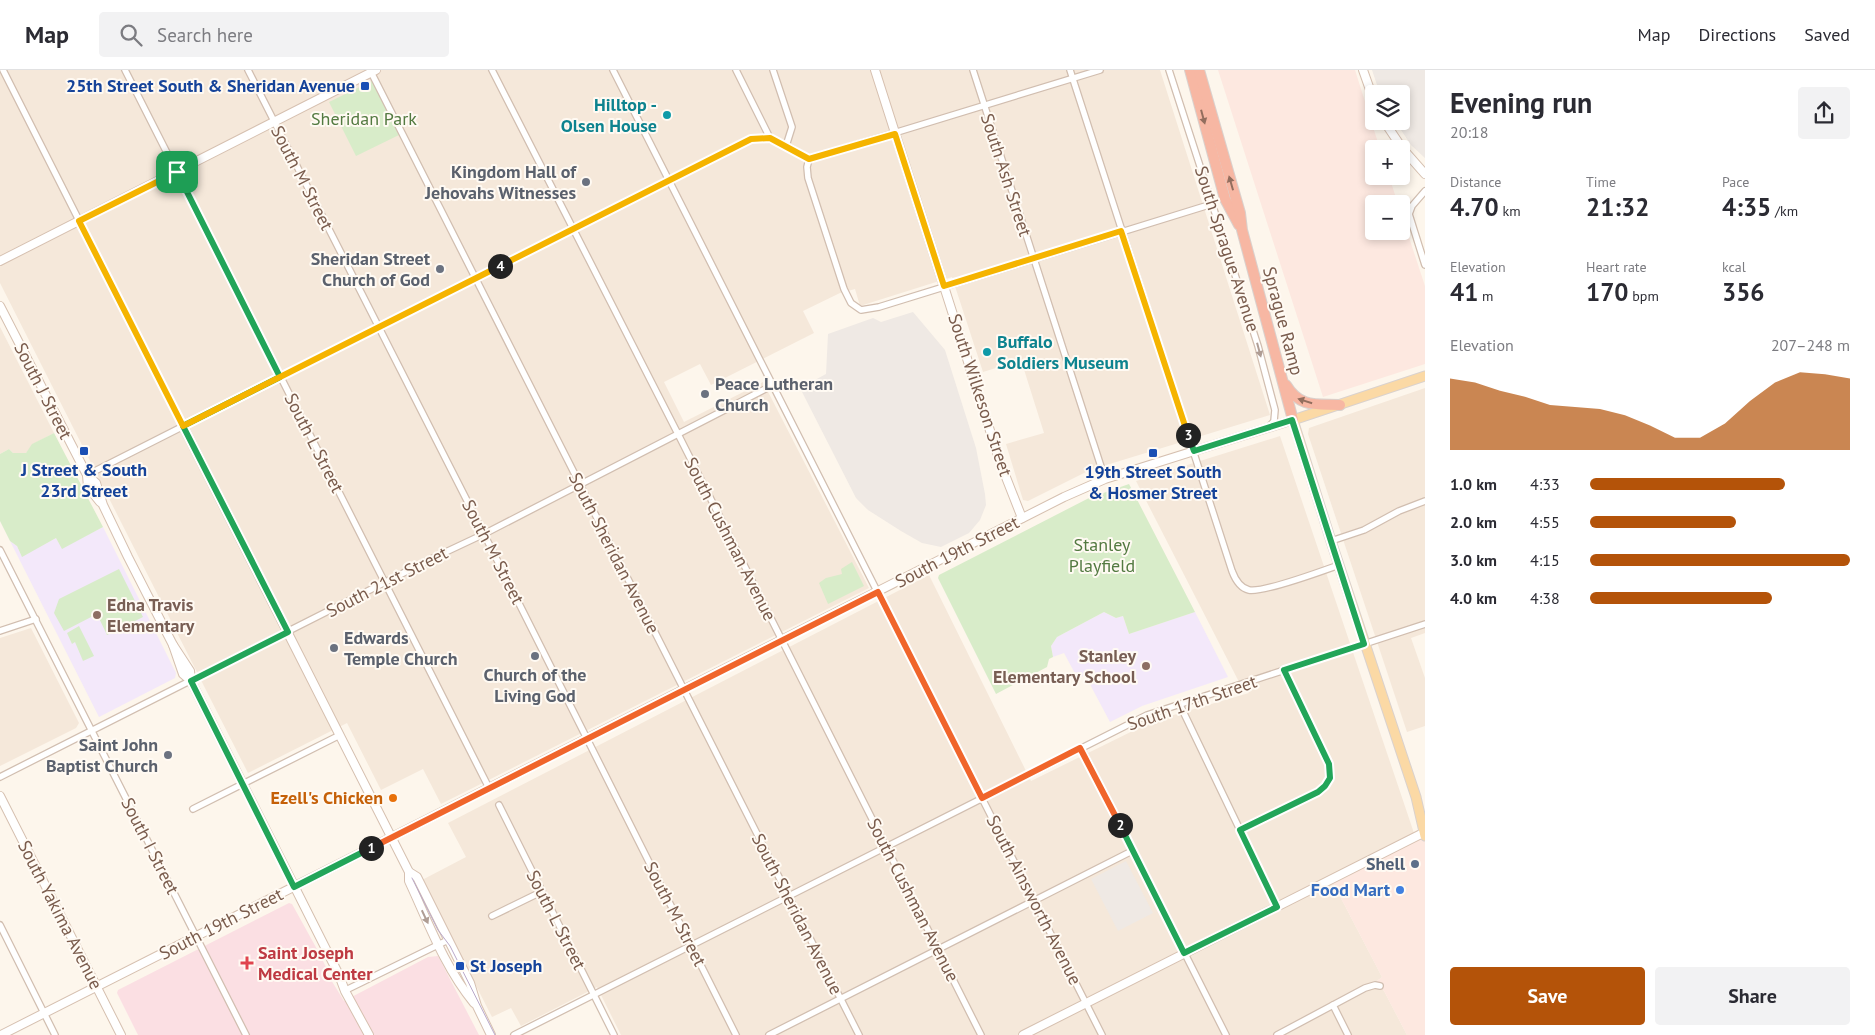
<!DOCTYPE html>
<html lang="en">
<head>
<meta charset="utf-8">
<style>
  body { margin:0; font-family:"PT Sans",sans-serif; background:#f2f2f3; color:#2b2b33; height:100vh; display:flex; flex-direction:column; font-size:19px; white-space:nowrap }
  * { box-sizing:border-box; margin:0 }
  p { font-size:16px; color:#7c7c81 }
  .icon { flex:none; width:28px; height:28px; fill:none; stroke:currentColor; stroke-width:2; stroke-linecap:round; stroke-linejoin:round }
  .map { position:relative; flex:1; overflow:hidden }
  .panel { display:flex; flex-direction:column; background:#fff; width:450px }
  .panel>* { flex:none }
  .fabs { position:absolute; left:1365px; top:15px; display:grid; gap:10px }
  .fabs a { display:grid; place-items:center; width:45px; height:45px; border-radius:5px; background:#fff; box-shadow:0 2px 8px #0003; font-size:25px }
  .pin { position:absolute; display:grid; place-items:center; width:42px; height:42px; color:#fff; margin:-21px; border-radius:10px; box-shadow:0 2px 8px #0006 }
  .km { position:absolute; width:25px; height:25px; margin:-12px; border-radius:50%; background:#222; color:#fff; font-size:14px; line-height:25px; text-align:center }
  .round { display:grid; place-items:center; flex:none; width:52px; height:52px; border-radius:5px; background:#f2f2f3 }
  .overview { display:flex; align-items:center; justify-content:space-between; height:85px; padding:0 25px }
  h1 { font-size:28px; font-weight:800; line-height:38px }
  .stats { display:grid; grid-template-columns:repeat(3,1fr); gap:8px; height:85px; padding:5px 25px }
  .stats div { display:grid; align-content:center }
  .stats b { font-size:25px; font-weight:800 }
  .stats small { font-size:14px; font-weight:400 }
  .stats p { font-size:14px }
  .chart { height:140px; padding:10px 25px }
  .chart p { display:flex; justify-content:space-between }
  .chart svg { width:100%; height:90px; margin-top:5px; fill:#b45309; opacity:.7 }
  .cta { display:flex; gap:10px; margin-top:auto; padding:10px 25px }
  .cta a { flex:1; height:58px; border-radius:5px; background:#b45309; color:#fff; font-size:20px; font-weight:800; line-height:58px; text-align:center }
  .cta a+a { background:#f2f2f3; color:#2b2b33 }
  ul { padding:0 25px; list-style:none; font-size:16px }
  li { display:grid; grid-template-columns:80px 60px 1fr; align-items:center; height:38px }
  li i { height:12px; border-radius:6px; background:#b45309 }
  header { display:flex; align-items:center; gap:30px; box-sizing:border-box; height:70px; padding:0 25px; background:#fff; border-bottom:1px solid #e1e1e2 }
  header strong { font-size:24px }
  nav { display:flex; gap:28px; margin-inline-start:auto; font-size:18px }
  .search { width:350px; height:45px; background:#f2f2f3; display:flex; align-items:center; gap:12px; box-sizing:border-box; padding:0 18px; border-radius:5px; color:#7c7c81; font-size:19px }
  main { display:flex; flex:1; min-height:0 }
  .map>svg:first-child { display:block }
  .residential { fill:#f5e8da }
  .commercial { fill:#fde8e0 }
  .industrial { fill:#efe9e4 }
  .education { fill:#f3e8fa }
  .medical { fill:#fbdfe3 }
  .green { fill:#d8ecc9 }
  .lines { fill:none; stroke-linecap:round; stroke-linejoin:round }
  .street-casing { stroke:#d1beb0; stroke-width:8 }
  .secondary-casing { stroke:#d6c0b0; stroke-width:10 }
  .primary-casing { stroke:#dad1cd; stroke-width:11 }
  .highway-casing { stroke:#dad1cd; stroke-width:12 }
  .street { stroke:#fff; stroke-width:5.5 }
  .secondary { stroke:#fff; stroke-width:8 }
  .primary { stroke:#fbd9a5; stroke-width:9 }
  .highway { stroke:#f7b7a3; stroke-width:10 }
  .tram { stroke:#b9a8c9; stroke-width:1 }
  .oneway { fill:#936e5e }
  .oneway2 { fill:#af9d94 }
  .split-1-casing { stroke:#fff; stroke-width:10 }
  .split-2-casing { stroke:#fff; stroke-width:10 }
  .split-3-casing { stroke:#fff; stroke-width:10 }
  .split-4-casing { stroke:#fff; stroke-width:10 }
  .split-5-casing { stroke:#fff; stroke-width:10 }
  .split-1 { stroke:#22a559; stroke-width:6 }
  .split-2 { stroke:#f0652b; stroke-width:6 }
  .split-3 { stroke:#22a559; stroke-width:6 }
  .split-4 { stroke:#f5b400; stroke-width:6 }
  .split-5 { stroke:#f5b400; stroke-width:6 }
  .transit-dot { fill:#1a4fb4; stroke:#fffaf3; stroke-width:2 }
  .culture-dot { fill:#0f9aa8; stroke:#fffaf3; stroke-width:2 }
  .worship-dot { fill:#6b7280; stroke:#fffaf3; stroke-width:2 }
  .education-dot { fill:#8d6e63; stroke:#fffaf3; stroke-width:2 }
  .food-dot { fill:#e8710a; stroke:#fffaf3; stroke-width:2 }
  .service-dot { fill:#5c6f8a; stroke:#fffaf3; stroke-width:2 }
  .shop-dot { fill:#3f7fe0; stroke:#fffaf3; stroke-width:2 }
  .health-dot { fill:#e0444e; stroke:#fffaf3; stroke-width:2 }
  .labels { text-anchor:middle; stroke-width:4; stroke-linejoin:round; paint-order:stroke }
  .transit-label { font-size:18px; font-weight:bold; fill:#164399; stroke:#fffaf3 }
  .culture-label { font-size:18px; font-weight:bold; fill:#0d838f; stroke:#fffaf3; text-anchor:end }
  .park-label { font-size:18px; fill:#537a41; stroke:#fffaf3 }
  .worship-label { font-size:18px; font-weight:bold; fill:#5b616d; stroke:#fffaf3; text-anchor:end }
  .street-label { font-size:18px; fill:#7a5c4d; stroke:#fffaf3 }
  .education-label { font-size:18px; font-weight:bold; fill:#785e54; stroke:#fffaf3; text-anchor:start }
  .food-label { font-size:18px; font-weight:bold; fill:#c56008; stroke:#fffaf3; text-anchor:end }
  .service-label { font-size:18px; font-weight:bold; fill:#4e5e75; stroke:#fffaf3; text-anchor:end }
  .shop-label { font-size:18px; font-weight:bold; fill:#366cbe; stroke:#fffaf3; text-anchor:end }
  .health-label { font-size:18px; font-weight:bold; fill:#be3a42; stroke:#fffaf3; text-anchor:start }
</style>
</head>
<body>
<header>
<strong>Map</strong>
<div class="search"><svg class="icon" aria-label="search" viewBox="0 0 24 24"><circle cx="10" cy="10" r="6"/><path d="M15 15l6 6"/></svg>Search here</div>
<nav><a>Map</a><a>Directions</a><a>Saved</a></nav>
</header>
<main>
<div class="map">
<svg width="1425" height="965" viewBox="0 0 1425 965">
  <rect width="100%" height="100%" fill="#fdf6ec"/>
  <g class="residential">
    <polygon points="0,0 1160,0 1270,345 1090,400 1028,431 1023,430 1006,374 1044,363 1021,290 983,302 952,207 860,236 855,219 840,223 803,241 814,263 711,315 700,294 664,312 684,352 763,312 869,518 441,734 423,699 381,720 347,653 248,703 0,213"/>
    <polygon points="0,257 54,363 33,374 26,383 13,383 9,379 0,384"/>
    <polygon points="1425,318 1425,563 1411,568 1425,608 1425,656 1407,662 1308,364 1309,358"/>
    <polygon points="1280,366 1415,766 1331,809 1382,907 1373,914 1380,916 1384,921 1407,965 621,965 597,917 521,956 511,938 492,947 422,810 466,787 448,753 929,505 1031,711 1153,651 1249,623 1238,610 1136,411"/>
    <polygon points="31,558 79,653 76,658 0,696 0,568"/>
  </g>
  <g class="commercial">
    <polygon points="1218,0 1355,0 1380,79 1374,79 1374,106 1389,106 1398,134 1374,134 1374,161 1401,161 1401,143 1425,216 1425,294 1323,327"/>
    <polygon points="1425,766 1425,965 1407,965 1384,921 1380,916 1372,915 1382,907 1331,809"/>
  </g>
  <g class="industrial">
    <polygon points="1372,0 1425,0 1425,88 1411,75 1395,51 1401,51 1401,24 1380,24"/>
    <polygon points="913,242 945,280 976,378 985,424 986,435 980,450 969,463 941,477 922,473 901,461 868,440 856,428 800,318 826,304 828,264 873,248 881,252"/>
    <polygon points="1126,791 1153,843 1118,861 1091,809"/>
  </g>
  <g class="education">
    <polygon points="103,457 176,603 175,608 99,647 10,471 17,476 22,486 56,468 62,478"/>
    <polygon points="1104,542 1116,548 1123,546 1129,564 1195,542 1228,607 1142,636 1110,652 1085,605 1078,609 1064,583 1053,587 1051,576 1057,567"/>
  </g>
  <polygon class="medical" points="289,833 292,834 318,881 327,899 328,905 344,931 428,887 438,886 479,965 138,965 117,923 118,920"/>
  <g class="green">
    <polygon points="372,11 399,65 356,86 329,32"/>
    <polygon points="54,363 103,457 62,479 56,468 22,487 17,476 10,471 0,451 0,384 9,379 13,383 26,383 32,374"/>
    <polygon points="1129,414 1195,542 1129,564 1123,546 1116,548 1104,542 1057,567 1051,576 1053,587 1049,589 1047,597 996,624 938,508 939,505 1089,428"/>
    <polygon points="852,492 864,516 828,534 819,513 826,508 842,504 841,499"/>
    <polygon points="119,499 143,547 107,565 97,544 64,561 54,543 59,529"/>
    <polygon points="79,556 94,586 83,591 75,572 72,574 67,563"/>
  </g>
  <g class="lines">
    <defs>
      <g id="street">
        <polyline points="3,0 183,356"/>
        <polyline points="125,0 489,718"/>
        <polyline points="248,0 484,464 736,965"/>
        <polyline points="370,0 859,965"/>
        <polyline points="492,0 678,364 981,965"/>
        <polyline points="613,0 1102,965"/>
        <polyline points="736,0 770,68"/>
        <polyline points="773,0 792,57 786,76"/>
        <polyline points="973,0 1105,409"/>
        <path d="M 1070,0 L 1232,501 C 1235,509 1240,518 1249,520 C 1263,523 1322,501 1339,495"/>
        <polyline points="1169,0 1258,276 1275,340 1274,351 1268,358"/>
        <polyline points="809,89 807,97 808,108 844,219 851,233 861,240 879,237 1212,134"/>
        <polyline points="809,89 1100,0"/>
        <polyline points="1425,121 1412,136 1409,144 1425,195"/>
        <path d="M 87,405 L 746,71 C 771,62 788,77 809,89"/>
        <polyline points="1331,471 1364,460 1399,441 1425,431"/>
        <polyline points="0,480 246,965"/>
        <polyline points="0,561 36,549"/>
        <polyline points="1180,635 1277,837"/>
        <polyline points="1081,678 1226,965"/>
        <polyline points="0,707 433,488 484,464 773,315"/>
        <polyline points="499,735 614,965"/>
        <polyline points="193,739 340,665"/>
        <path d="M 1240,760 L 1317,722 C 1329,714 1332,707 1329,694 L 1284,601"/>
        <polyline points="492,846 541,822"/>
        <polyline points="0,855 55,965"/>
        <polyline points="348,919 448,870"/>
        <polyline points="1333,935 1348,965"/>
        <polyline points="514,965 1147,645 1425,554"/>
        <polyline points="769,965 1132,781"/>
        <polyline points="1277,965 1365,918 1375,915 1380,916"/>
      </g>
      <g id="secondary">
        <polyline points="875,0 1000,392 1022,448"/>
        <polyline points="1363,0 1374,31"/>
        <polyline points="1384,51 1402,78 1425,104"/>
        <polyline points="0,191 376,0"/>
        <polyline points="0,236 87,405 96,413 103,435 128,487 173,575 190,601 191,611"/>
        <polyline points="183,356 409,802 417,807 470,913 477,936 491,965"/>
        <polyline points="87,405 88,417 100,432"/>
        <polyline points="173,575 183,604 191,611 339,905 345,921 369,965"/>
        <polyline points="0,726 121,965"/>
        <path d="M 409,802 L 409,811 C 428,852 445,898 474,933"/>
        <polyline points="1,965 1064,427 1105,409 1293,350"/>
        <polyline points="1023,965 1425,762"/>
      </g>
      <polyline id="primary" points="1425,306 1293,350 1331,471 1416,727 1425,766"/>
      <g id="highway">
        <polyline points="1190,0 1225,129 1239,155"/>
        <polyline points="1199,0 1240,143 1242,160 1293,350"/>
        <path d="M 1286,315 C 1300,338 1316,334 1340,335"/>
      </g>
    </defs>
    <use href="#street" class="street-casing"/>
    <use href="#secondary" class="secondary-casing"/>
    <use href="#primary" class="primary-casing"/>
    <use href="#highway" class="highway-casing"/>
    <use href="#street" class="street"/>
    <use href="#secondary" class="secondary"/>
    <use href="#primary" class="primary"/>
    <use href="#highway" class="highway"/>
    <polyline class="tram" points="412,808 438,860 450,876 495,965"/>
  </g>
  <defs><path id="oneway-solid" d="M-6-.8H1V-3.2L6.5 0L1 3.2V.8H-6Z" transform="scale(1.25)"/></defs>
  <g class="oneway">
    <use href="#oneway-solid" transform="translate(1203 47) rotate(75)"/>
    <use href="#oneway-solid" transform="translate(1231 113) rotate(-106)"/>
    <use href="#oneway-solid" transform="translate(1305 331) rotate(-162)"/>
  </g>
  <g class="oneway2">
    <use href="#oneway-solid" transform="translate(1259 280) rotate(75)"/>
    <use href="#oneway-solid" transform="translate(425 847) rotate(65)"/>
  </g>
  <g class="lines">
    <defs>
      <polyline id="split-1" points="177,102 280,307 183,356 288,562 191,611 294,817 371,778"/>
      <polyline id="split-2" points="371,778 878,522 982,728 1080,678 1120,755"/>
      <polyline id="split-3" points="1120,755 1184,883 1277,837 1240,760 1318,722 1325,716 1330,708 1329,694 1284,600 1364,574 1292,350 1194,381 1188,365"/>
      <polyline id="split-4" points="500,196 751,69 770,68 809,89 895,64 944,216 1121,161 1188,365"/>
      <polyline id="split-5" points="177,102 79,151 183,356 500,196"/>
    </defs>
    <use href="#split-1" class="split-1-casing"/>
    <use href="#split-2" class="split-2-casing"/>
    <use href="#split-3" class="split-3-casing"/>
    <use href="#split-4" class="split-4-casing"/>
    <use href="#split-5" class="split-5-casing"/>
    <use href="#split-1" class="split-1"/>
    <use href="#split-2" class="split-2"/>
    <use href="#split-3" class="split-3"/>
    <use href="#split-4" class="split-4"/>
    <use href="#split-5" class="split-5"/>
  </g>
  <g class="transit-dot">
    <rect x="360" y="11" width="10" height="10" rx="2.5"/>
    <rect x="79" y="376" width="10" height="10" rx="2.5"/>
    <rect x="1148" y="378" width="10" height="10" rx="2.5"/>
    <rect x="455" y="891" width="10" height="10" rx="2.5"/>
  </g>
  <g class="culture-dot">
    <circle cx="667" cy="45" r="5"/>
    <circle cx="987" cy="282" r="5"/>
  </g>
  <g class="worship-dot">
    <circle cx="586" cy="112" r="5"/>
    <circle cx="440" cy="199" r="5"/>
    <circle cx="705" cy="324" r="5"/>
    <circle cx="334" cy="578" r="5"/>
    <circle cx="535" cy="586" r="5"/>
    <circle cx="168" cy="685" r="5"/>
  </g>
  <g class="education-dot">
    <circle cx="97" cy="545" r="5"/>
    <circle cx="1146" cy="596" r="5"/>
  </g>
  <circle class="food-dot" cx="393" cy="728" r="5"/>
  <circle class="service-dot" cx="1415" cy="794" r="5"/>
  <circle class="shop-dot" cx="1400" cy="820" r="5"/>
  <path class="health-dot" d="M244.5 885.5h5v5h5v5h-5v5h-5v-5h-5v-5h5z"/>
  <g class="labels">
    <g class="transit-label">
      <text x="355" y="22" text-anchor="end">25th Street South &amp; Sheridan Avenue</text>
      <text x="84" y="406">J Street &amp; South<tspan x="84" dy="21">23rd Street</tspan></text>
      <text x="1153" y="408">19th Street South<tspan x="1153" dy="21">&amp; Hosmer Street</tspan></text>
      <text x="470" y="902" text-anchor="start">St Joseph</text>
    </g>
    <g class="culture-label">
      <text x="657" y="41">Hilltop -<tspan x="657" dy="21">Olsen House</tspan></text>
      <text x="997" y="278" text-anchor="start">Buffalo<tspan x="997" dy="21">Soldiers Museum</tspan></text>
    </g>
    <g class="park-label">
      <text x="364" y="55">Sheridan Park</text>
      <text x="1102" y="481">Stanley<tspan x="1102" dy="21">Playfield</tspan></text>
    </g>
    <g class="worship-label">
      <text x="576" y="108">Kingdom Hall of<tspan x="576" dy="21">Jehovahs Witnesses</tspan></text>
      <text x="430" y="195">Sheridan Street<tspan x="430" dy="21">Church of God</tspan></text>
      <text x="715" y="320" text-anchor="start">Peace Lutheran<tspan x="715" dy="21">Church</tspan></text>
      <text x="344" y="574" text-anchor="start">Edwards<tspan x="344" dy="21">Temple Church</tspan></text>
      <text x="535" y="611" text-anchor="middle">Church of the<tspan x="535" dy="21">Living God</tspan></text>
      <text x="158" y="681">Saint John<tspan x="158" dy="21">Baptist Church</tspan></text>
    </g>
    <g class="street-label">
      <text transform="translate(1006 105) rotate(72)" y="6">South Ash Street</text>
      <text transform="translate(302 108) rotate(63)" y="6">South M Street</text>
      <text transform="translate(1227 179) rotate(72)" y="6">South Sprague Avenue</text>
      <text transform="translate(1283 251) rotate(75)" y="6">Sprague Ramp</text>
      <text transform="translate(43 321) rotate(63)" y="6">South J Street</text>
      <text transform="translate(980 325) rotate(72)" y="6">South Wilkeson Street</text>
      <text transform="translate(314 373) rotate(63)" y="6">South L Street</text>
      <text transform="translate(730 469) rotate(63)" y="6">South Cushman Avenue</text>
      <text transform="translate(493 482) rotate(63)" y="6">South M Street</text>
      <text transform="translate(957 482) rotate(-27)" y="6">South 19th Street</text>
      <text transform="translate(614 483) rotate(63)" y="6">South Sheridan Avenue</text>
      <text transform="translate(387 512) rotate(-27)" y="6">South 21st Street</text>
      <text transform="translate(1192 633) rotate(-19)" y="6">South 17th Street</text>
      <text transform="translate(150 776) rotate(63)" y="6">South I Street</text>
      <text transform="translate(913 830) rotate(63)" y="6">South Cushman Avenue</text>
      <text transform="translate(1034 830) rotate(63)" y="6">South Ainsworth Avenue</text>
      <text transform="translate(675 844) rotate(63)" y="6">South M Street</text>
      <text transform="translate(797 844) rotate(63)" y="6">South Sheridan Avenue</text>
      <text transform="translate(60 845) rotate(63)" y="6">South Yakima Avenue</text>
      <text transform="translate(556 850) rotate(63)" y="6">South L Street</text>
      <text transform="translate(221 854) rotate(-27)" y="6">South 19th Street</text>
    </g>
    <g class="education-label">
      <text x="107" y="541">Edna Travis<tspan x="107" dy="21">Elementary</tspan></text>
      <text x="1136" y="592" text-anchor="end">Stanley<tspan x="1136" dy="21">Elementary School</tspan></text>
    </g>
    <g class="food-label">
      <text x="383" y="734">Ezell's Chicken</text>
    </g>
    <g class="service-label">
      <text x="1405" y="800">Shell</text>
    </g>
    <g class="shop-label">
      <text x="1390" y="826">Food Mart</text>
    </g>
    <g class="health-label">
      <text x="258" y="889">Saint Joseph<tspan x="258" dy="21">Medical Center</tspan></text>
    </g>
  </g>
</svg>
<div class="fabs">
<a><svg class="icon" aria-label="layers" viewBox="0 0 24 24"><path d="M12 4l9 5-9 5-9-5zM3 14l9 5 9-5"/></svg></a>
<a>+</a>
<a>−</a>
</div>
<div class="pin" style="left:177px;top:102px;background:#1e9e55"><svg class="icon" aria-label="arrive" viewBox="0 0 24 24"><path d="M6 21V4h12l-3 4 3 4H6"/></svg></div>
<b class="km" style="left:371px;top:778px">1</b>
<b class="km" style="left:1120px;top:755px">2</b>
<b class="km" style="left:1188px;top:365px">3</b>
<b class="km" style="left:500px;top:196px">4</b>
</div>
<section class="panel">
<div class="overview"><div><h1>Evening run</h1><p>20:18</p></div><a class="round"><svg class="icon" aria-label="share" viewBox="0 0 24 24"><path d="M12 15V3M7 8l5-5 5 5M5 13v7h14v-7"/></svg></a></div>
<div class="stats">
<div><p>Distance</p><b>4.70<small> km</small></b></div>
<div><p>Time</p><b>21:32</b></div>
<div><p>Pace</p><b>4:35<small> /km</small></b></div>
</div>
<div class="stats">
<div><p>Elevation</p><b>41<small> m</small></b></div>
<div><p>Heart rate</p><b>170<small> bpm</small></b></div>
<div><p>kcal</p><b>356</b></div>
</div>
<div class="chart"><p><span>Elevation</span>207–248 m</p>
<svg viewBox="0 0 160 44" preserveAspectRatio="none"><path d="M0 44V9L10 11L20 15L30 18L40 22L50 23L60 24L70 27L80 32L90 38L100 38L110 31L120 20L130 11L140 6L150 7L160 9V44z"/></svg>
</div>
<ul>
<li><b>1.0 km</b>4:33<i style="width:75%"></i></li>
<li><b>2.0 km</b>4:55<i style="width:56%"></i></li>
<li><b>3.0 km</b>4:15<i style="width:100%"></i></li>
<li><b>4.0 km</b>4:38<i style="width:70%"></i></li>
</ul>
<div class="cta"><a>Save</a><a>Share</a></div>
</section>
</main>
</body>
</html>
